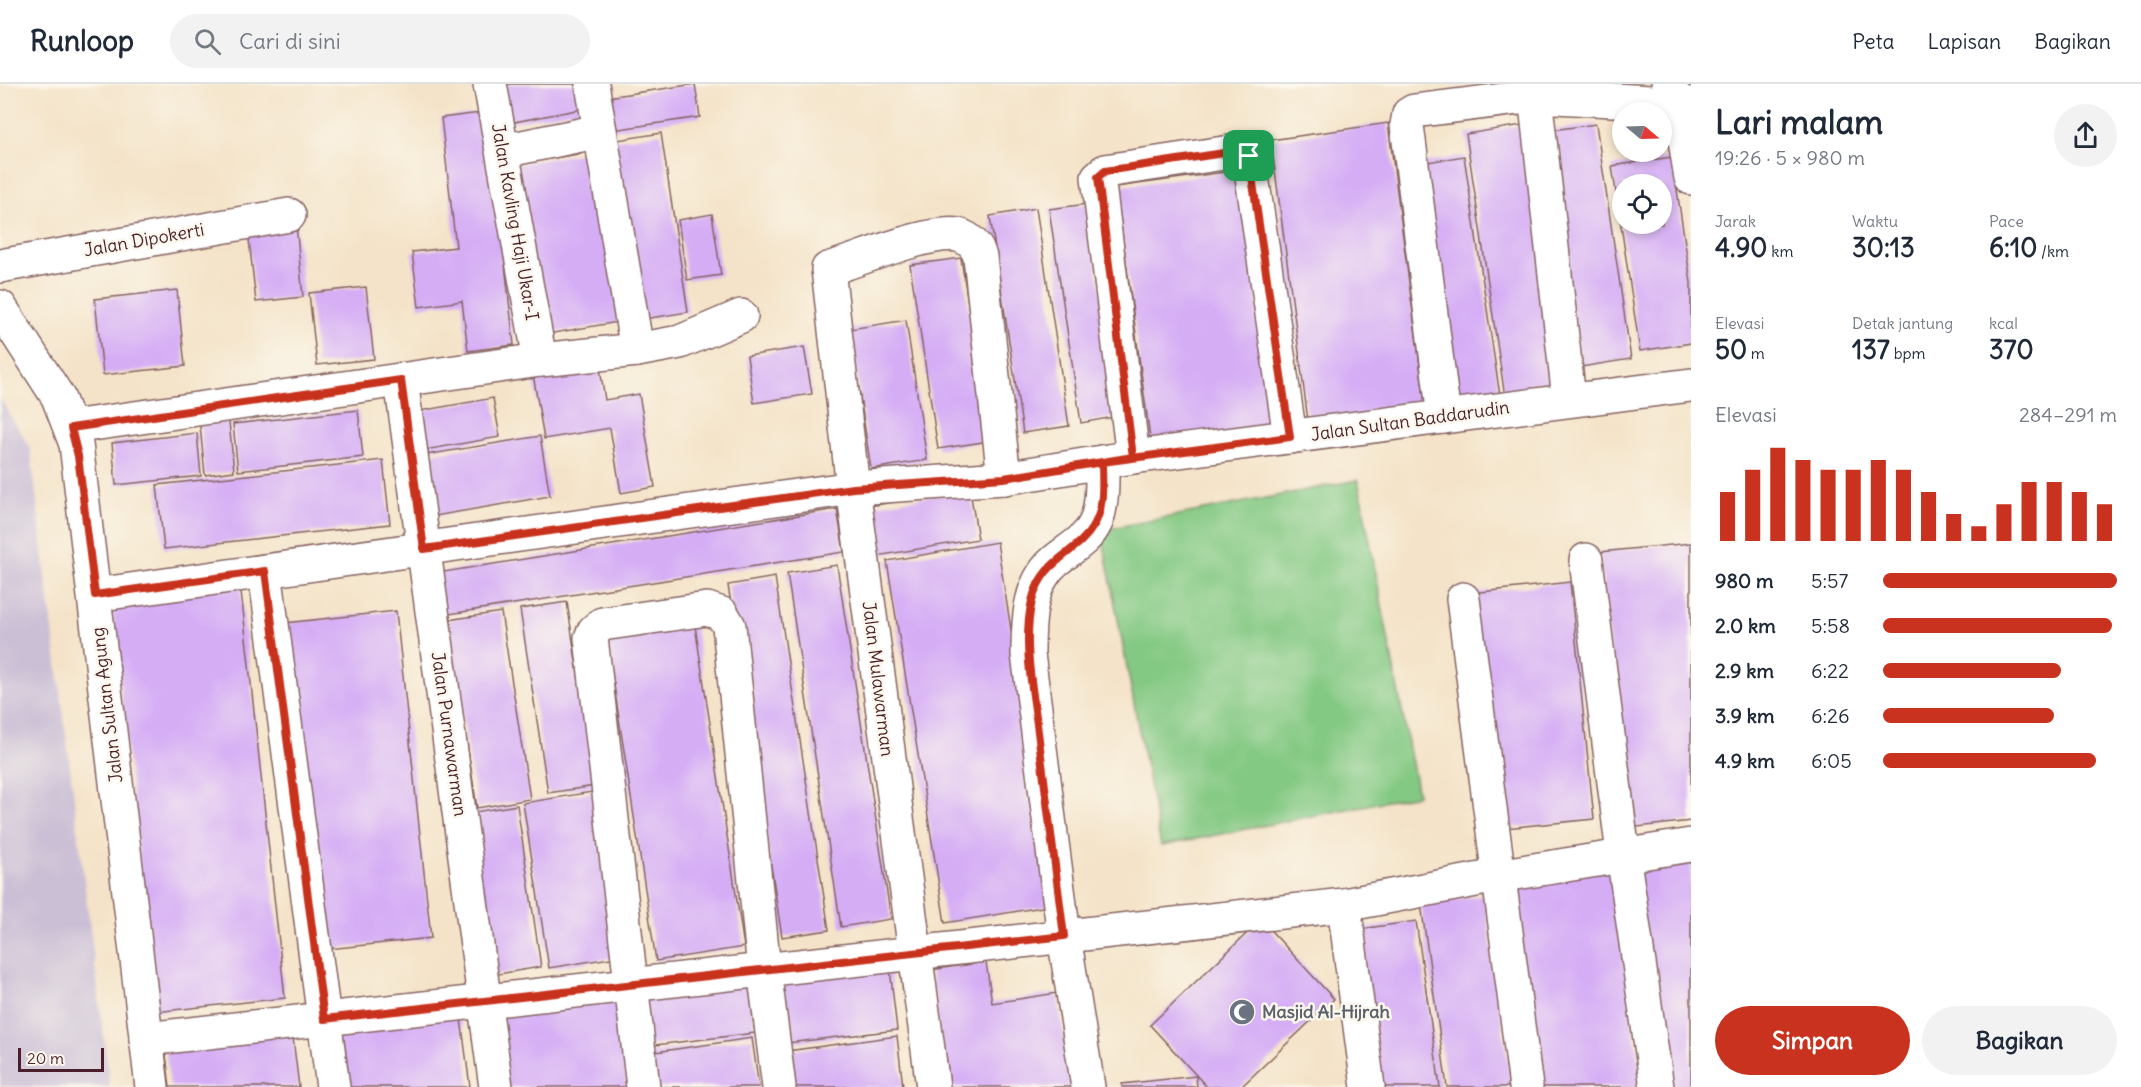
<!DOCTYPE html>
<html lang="id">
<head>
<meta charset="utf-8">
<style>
  body { margin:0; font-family:Delius,sans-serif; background:#f2f2f3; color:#1f2937; height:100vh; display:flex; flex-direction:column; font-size:22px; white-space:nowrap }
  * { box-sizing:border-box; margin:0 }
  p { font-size:20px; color:#747a83 }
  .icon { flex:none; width:33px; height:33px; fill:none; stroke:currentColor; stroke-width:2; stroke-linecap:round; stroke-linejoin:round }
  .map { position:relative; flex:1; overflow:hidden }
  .panel { display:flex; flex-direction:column; background:#fff; width:450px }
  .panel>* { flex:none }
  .needle { width:39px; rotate:109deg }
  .controls { position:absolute; left:1612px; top:18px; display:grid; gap:12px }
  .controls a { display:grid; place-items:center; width:60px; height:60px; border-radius:50%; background:#fff; box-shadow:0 3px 9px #0003; font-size:30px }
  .scale { position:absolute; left:18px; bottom:15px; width:86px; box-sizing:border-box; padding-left:6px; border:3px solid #4a1f2b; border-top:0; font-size:16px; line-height:21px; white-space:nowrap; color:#4a1f2b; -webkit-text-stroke:4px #fbf7ec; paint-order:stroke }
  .pin { position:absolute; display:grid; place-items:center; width:51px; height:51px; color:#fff; margin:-26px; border-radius:12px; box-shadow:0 3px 9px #0006 }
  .round { display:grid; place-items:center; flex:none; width:63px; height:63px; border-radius:32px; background:#f2f2f3 }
  .head { display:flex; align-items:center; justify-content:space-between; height:102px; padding:0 24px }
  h1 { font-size:33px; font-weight:800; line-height:45px }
  .metrics { display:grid; grid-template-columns:repeat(3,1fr); gap:9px; height:102px; padding:6px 24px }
  .metrics div { display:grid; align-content:center }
  .metrics b { font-size:26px; font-weight:800 }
  .metrics small { font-size:16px; font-weight:400 }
  .metrics p { font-size:16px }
  .chart { height:168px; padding:12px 24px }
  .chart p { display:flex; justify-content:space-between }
  .chart svg { width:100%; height:108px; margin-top:6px; stroke:#c8321e; stroke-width:6 }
  .primary-button { display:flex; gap:12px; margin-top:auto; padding:12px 24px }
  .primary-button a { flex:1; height:69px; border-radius:36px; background:#c8321e; color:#fff; font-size:24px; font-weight:800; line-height:69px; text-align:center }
  .primary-button a+a { background:#f2f2f3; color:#1f2937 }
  ul { padding:0 24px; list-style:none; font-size:20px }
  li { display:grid; grid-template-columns:96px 72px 1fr; align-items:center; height:45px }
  li i { height:15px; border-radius:8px; background:#c8321e }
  header { display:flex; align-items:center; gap:36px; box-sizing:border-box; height:84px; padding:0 30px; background:#fff; border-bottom:2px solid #e0e1e3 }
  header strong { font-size:28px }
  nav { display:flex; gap:33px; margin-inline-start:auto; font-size:21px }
  .search { width:420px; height:54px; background:#f2f2f3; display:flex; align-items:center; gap:15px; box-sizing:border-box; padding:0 21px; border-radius:33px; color:#747a83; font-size:22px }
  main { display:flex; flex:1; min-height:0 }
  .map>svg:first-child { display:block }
  .industrial { fill:#cbbfd5 }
  .green { fill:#84c983; stroke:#677457; stroke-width:1.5 }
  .building { fill:#d5adf5; fill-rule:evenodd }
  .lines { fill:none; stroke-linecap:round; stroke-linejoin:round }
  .minor-casing { stroke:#866462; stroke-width:36 }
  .minor { stroke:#fff; stroke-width:33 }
  .route-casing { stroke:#fff; stroke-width:12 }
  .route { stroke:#c8321e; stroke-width:8 }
  .labels { text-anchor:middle; stroke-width:5; stroke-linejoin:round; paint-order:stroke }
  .street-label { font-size:18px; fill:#4a1f2b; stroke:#fbf7ec }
  .worship-label { font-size:18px; font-weight:bold; fill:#5b616d; stroke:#fbf7ec; text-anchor:start }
</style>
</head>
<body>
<header>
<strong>Runloop</strong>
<div class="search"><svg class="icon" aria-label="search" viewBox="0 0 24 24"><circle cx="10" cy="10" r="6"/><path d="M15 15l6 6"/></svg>Cari di sini</div>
<nav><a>Peta</a><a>Lapisan</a><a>Bagikan</a></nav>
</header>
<main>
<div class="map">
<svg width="1691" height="1003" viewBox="0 0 1691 1003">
  <rect width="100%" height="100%" fill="#fbf7ec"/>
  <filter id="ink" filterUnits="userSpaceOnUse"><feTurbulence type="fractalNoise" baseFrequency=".0167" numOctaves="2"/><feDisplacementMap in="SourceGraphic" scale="12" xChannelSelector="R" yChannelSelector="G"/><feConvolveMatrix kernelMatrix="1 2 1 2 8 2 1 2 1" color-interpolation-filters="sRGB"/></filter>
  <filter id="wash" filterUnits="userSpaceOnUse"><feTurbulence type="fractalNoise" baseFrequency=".008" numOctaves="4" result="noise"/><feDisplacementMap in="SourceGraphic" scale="24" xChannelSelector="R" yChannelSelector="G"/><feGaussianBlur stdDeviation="1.35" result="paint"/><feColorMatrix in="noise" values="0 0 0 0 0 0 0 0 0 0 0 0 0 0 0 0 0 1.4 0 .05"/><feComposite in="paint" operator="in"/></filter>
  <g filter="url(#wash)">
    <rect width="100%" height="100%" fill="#f4e3c8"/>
    <polygon class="industrial" points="0,315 30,363 110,1003 0,1003"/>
    <polygon class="green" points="1358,396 1418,711 1161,762 1101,446"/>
    <g id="blocks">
      <g class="building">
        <polygon points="501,0 588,0 592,23 509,39"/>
        <polygon points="695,0 700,33 613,46 608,13"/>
        <polygon points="488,28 514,261 468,267 462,217 419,223 412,168 456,163 441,34"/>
        <polygon points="1388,39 1426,328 1309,344 1271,56"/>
        <polygon points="1596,40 1631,275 1581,283 1545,47"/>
        <polygon points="1522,41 1561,305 1505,313 1466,50"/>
        <polygon points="661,49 688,228 638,236 611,57"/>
        <polygon points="596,67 624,237 542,251 513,81"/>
        <polygon points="1464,72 1500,312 1457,319 1421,79"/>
        <path d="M 1672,73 L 1691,199 L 1691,259 L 1640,267 L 1612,82 ZM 1623,100 L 1662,100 L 1662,140 L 1623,140 Z"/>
        <polygon points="1240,86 1274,344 1151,361 1116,103"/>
        <polygon points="1087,120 1120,332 1081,339 1049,125"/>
        <polygon points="1036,124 1069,342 1023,349 990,132"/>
        <polygon points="712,130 721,191 687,196 678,136"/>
        <polygon points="296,140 303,213 256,218 248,146"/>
        <polygon points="961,174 989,357 938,365 910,181"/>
        <polygon points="366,203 374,275 317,281 309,209"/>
        <polygon points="177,206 185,282 103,291 95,215"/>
        <polygon points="906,236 927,376 871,385 850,245"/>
        <polygon points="804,263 812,310 754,319 747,272"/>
        <polygon points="599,278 605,316 639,310 655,403 621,409 610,344 544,355 533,290"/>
        <polygon points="493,314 500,353 425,366 419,327"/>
        <polygon points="358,326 363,373 238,387 233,340"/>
        <polygon points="228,328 234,387 205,391 199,332"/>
        <polygon points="197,349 201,392 116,401 112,359"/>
        <polygon points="540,352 550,412 435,432 425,371"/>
        <polygon points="383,376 390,440 164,465 157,401"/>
        <polygon points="970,406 978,455 871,473 863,423"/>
        <polygon points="837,425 844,468 443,531 437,489"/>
        <polygon points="997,458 1055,821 945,839 887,477"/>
        <polygon points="1691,459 1691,737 1628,744 1600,468"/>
        <polygon points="837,481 891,835 841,843 787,489"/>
        <polygon points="775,493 829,846 782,853 728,501"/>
        <polygon points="240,498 285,914 155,928 111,512"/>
        <polygon points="1570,498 1594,735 1495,745 1472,509"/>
        <polygon points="567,518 595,702 548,709 520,525"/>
        <polygon points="396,527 431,854 319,866 285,539"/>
        <polygon points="501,528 530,715 477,724 448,536"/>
        <polygon points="694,535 744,863 656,877 606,549"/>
        <polygon points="592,708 617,873 549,884 523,719"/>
        <polygon points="517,721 541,883 486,892 462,730"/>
        <polygon points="1691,771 1691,1003 1662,1003 1630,780"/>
        <polygon points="1611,785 1642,1003 1535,1003 1506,801"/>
        <polygon points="1484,811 1511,1003 1447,1003 1421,820"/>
        <polygon points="1261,836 1334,915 1241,1003 1207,1003 1150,941"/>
        <polygon points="1416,837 1440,1003 1377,1003 1354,846"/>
        <polygon points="889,876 897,946 779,960 772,889"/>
        <polygon points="986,878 992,919 1057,909 1071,1003 947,1003 930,886"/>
        <polygon points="748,892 755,949 647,962 640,906"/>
        <polygon points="615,908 627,1003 506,1003 497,923"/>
        <polygon points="460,927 470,1003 343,1003 335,942"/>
        <polygon points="292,946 299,1003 170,1003 165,963"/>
        <polygon points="897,952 903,1003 785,1003 780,968"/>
        <polygon points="752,954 759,1003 646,1003 642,970"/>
        <polygon points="1196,992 1197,1003 1122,1003 1122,1000"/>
      </g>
    </g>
  </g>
  <g filter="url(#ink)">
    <use href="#blocks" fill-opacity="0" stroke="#866462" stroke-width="1.5"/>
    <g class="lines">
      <defs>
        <g id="minor">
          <polyline points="490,0 540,276"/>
          <polyline points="592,0 637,266"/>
          <polyline points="1668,2 1679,19 1691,94"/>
          <polyline points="1535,12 1569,315"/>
          <polyline points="503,67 600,47"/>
          <polyline points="0,182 289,131"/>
          <polyline points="0,223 58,313 76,360 152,1003"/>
          <polyline points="401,296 496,1003"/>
          <polyline points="1444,333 1407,41 1409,30 1414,27 1535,12 1691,20"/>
          <polyline points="71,343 540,276 637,266 680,258 741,232"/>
          <polyline points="1133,373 1098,93 1105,87 1237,67 1245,66 1249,72 1290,353"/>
          <polyline points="1586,476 1623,770 1657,1003"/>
          <polyline points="265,487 333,1003"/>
          <polyline points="95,511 853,404 1004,394 1133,373 1691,301"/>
          <polyline points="1463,515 1526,1003"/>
          <polyline points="1344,821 1368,1003"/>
          <polyline points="146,955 1344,821 1497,792 1691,761"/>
          <polyline points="643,1003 591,554 594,547 602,540 707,525 722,530 729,542 764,885 779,1003"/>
          <path d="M 933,1003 L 853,404 L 828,185 C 859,176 929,146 958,151 C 969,154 977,162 980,173 L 1004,394"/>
          <path d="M 1088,1003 L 1064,852 L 1028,570 C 1028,535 1029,495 1060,473 C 1073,463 1089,454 1096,438 C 1103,419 1102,398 1102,378"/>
        </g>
      </defs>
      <use href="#minor" class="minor-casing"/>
      <use href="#minor" class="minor"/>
    </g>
  </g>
  <g class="lines" filter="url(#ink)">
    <defs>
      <path id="route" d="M 1249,72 L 1245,66 L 1237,67 L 1105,87 L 1098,93 L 1133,373 L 1004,394 L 853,404 L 424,465 L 401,296 L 71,344 L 78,372 L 95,511 L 265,487 L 324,935 L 1064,852 C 1055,784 1047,716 1038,648 C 1033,606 1022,559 1032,517 C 1043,473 1076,472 1094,441 C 1105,423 1102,398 1102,378 L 1290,353 L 1249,72"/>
    </defs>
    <use href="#route" class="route-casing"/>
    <use href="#route" class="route"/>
  </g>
  <defs>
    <symbol id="mosque-disc" viewBox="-11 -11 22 22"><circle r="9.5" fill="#6b7280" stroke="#fbf7ec"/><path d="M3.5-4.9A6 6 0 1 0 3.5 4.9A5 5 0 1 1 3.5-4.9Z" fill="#fff"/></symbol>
  </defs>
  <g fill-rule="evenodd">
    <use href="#mosque-disc" x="1227" y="913" width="30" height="30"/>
  </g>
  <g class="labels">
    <g class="street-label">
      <text transform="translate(515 138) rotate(80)" y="6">Jalan Kavling Haji Ukar-I</text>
      <text transform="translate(144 156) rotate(-10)" y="6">Jalan Dipokerti</text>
      <text transform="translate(1410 337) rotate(-8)" y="6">Jalan Sultan Baddarudin</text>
      <text transform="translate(878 595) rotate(83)" y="6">Jalan Mulawarman</text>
      <text transform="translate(107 621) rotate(-97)" y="6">Jalan Sultan Agung</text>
      <text transform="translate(449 650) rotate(82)" y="6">Jalan Purnawarman</text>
    </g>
    <g class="worship-label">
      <text x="1262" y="934">Masjid Al-Hijrah</text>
    </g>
  </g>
</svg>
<div class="controls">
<a><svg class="needle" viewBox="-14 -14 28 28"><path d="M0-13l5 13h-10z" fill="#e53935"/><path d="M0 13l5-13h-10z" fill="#747a83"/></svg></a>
<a><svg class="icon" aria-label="locate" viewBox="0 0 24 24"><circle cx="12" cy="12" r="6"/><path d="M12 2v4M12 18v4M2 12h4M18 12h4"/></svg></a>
</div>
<div class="scale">20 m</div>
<div class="pin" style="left:1249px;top:72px;background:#1e9e55"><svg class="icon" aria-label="arrive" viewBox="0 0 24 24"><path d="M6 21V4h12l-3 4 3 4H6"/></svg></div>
</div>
<section class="panel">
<div class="head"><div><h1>Lari malam</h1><p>19:26 · 5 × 980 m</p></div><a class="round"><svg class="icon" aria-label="share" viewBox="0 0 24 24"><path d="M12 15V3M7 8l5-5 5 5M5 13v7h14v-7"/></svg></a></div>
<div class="metrics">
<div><p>Jarak</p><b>4.90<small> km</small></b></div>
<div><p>Waktu</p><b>30:13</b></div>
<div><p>Pace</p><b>6:10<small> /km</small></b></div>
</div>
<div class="metrics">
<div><p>Elevasi</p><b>50<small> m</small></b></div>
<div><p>Detak jantung</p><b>137<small> bpm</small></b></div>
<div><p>kcal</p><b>370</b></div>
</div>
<div class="chart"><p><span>Elevasi</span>284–291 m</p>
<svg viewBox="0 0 160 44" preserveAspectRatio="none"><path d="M5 44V24M15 44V15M25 44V6M35 44V11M45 44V15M55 44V15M65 44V11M75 44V15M85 44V24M95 44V33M105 44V38M115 44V29M125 44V20M135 44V20M145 44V24M155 44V29"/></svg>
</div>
<ul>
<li><b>980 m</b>5:57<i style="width:100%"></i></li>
<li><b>2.0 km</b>5:58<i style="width:98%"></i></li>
<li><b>2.9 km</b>6:22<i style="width:76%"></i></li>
<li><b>3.9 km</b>6:26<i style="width:73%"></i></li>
<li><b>4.9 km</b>6:05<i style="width:91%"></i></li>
</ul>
<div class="primary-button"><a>Simpan</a><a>Bagikan</a></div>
</section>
</main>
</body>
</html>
